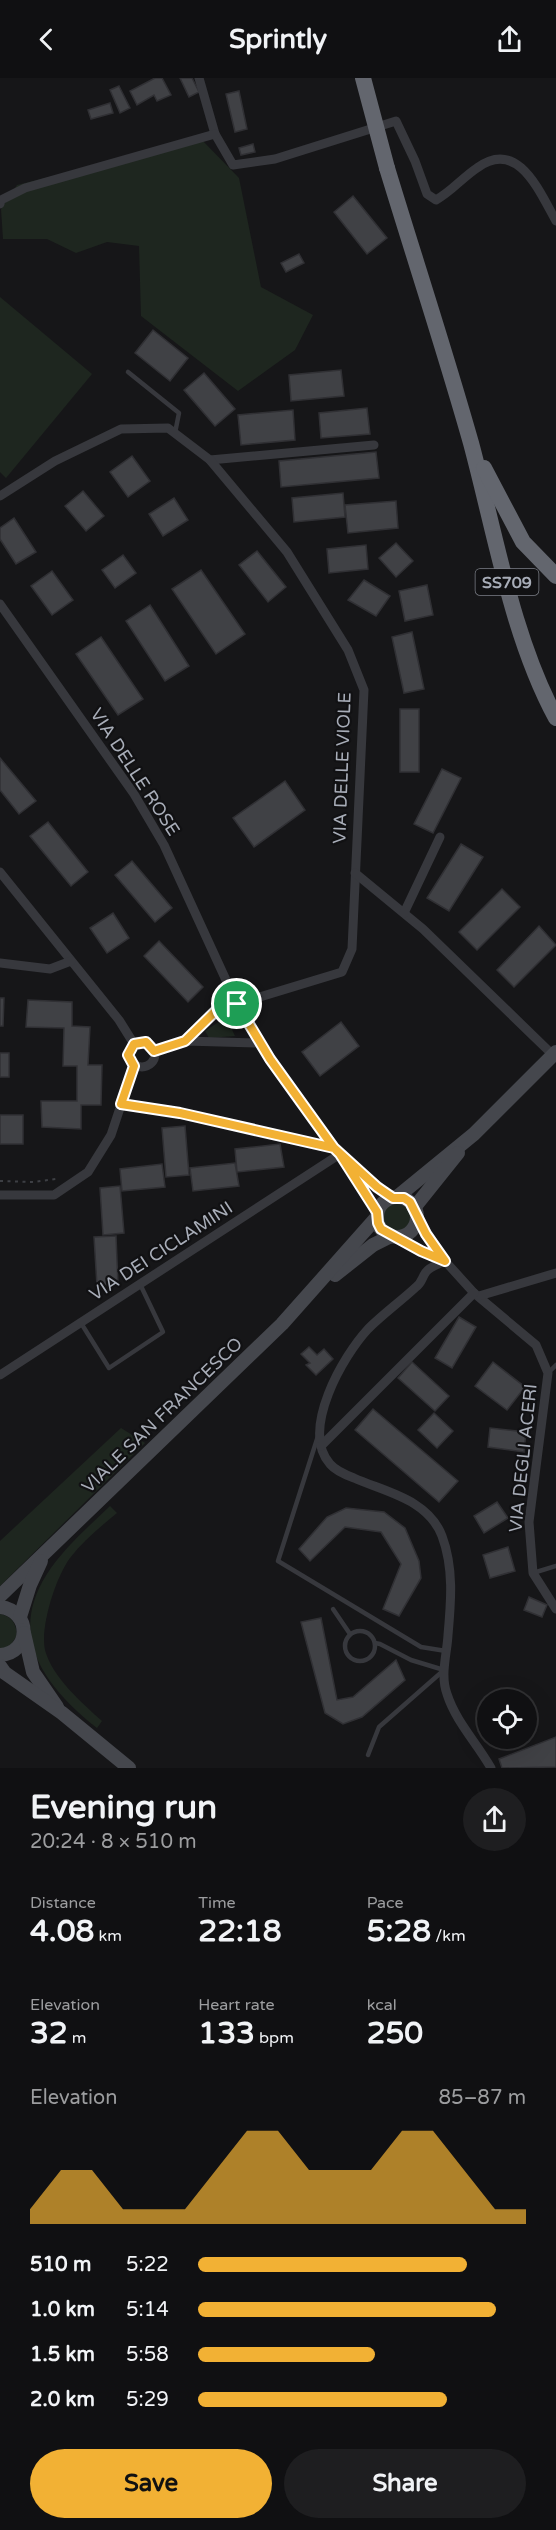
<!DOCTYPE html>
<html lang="en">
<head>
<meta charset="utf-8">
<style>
  body { margin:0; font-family:"Varela Round",sans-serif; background:#1e1e20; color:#f1f3f6; height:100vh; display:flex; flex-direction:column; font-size:22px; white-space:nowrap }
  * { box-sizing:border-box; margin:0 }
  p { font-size:20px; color:#9c9d9f }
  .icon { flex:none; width:33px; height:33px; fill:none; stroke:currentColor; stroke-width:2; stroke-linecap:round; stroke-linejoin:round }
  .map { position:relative; height:1690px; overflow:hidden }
  .details { display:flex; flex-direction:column; background:#101012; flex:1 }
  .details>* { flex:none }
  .buttons { position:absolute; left:477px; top:1611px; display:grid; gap:12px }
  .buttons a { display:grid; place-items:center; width:60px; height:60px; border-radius:50%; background:#101012; box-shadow:0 6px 24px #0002,0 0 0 2px #303032; font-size:30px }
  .pin { position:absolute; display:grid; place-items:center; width:51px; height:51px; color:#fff; margin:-26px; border:3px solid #fff; border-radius:50%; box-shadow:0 2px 6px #0007 }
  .round { display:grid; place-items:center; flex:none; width:63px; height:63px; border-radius:32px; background:#1e1e20 }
  .head { display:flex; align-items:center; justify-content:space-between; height:102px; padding:0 30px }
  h1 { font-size:33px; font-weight:700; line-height:45px }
  .metrics { display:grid; grid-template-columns:repeat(3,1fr); gap:9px; height:102px; padding:6px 30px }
  .metrics div { display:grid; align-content:center }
  .metrics b { font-size:30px; font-weight:700 }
  .metrics small { font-size:16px; font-weight:400 }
  .metrics p { font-size:16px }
  .chart { height:168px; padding:12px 30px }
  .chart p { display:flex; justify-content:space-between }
  .chart svg { width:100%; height:108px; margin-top:6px; fill:#f2b134; opacity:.7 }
  .button { display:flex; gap:12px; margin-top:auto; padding:12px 30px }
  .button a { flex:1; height:69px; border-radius:36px; background:#f2b134; color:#111; font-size:24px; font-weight:700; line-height:69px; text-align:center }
  .button a+a { background:#1e1e20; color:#f1f3f6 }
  ul { padding:0 30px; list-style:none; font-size:20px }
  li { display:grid; grid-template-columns:96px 72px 1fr; align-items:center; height:45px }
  li i { height:15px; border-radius:8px; background:#f2b134 }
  header { display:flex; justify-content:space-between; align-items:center; height:78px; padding:0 30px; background:#101012; font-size:27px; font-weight:700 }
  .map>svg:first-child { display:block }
  .green { fill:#1e261f }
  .building { fill:#404145; stroke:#303034; stroke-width:1.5 }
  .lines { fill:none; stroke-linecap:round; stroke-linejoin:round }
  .path { stroke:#3d3f44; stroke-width:2; stroke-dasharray:3 4.5; stroke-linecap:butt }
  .lane { stroke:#37383d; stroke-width:4.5 }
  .street { stroke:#37383d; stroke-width:9 }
  .secondary { stroke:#45474d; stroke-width:14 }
  .highway { stroke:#63666e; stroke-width:16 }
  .highway-bridge { stroke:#63666e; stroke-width:16 }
  .route-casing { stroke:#fff; stroke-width:12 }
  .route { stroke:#f2b134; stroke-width:8 }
  .labels { text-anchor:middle; stroke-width:4.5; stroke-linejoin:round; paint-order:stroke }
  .shield { fill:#111113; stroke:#7b7e86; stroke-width:1.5 }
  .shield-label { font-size:16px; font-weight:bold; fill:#a8adb8 }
  .street-label { font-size:18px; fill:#a8adb8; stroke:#111113 }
</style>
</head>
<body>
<header><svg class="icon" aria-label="back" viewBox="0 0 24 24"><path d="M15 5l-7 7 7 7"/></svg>Sprintly<svg class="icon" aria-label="share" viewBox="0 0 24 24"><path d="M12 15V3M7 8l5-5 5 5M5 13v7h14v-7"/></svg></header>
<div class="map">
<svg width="556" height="1690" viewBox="0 0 556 1690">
  <rect width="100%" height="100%" fill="#161618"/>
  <g class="green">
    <polygon points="201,61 239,100 261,209 313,237 295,272 238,313 141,238 139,168 107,164 76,175 47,161 3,161 1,131 17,107"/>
    <polygon points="0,219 92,296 6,400 0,394"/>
    <polygon points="226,939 235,958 209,960 205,953"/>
    <circle cx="396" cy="1139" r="15"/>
    <polygon points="121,1350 145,1365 0,1508 0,1463"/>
    <path d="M 110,1428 L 117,1435 C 100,1449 83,1463 70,1480 C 56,1499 40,1548 45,1572 C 52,1599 82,1625 102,1643 L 97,1650 C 47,1610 6,1560 47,1496 C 63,1471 88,1449 110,1428 Z"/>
    <path d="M 0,1536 C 11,1538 16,1545 17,1557 L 11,1567 L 0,1572 Z"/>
  </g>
  <g class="building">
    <polygon points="155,0 162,0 171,17 157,23 154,17 137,27 130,13"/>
    <polygon points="180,0 192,0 199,14 189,19"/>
    <polygon points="119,8 130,30 120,35 110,12"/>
    <polygon points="239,13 247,51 235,54 226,16"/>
    <polygon points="110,25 113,35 91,41 88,32"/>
    <polygon points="253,66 255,74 241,77 239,70"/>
    <polygon points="353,118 387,160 367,176 334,134"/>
    <polygon points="299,176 304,185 286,194 281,185"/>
    <polygon points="153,252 188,280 170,303 135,275"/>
    <polygon points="341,292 344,318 291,323 289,297"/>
    <polygon points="204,295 235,331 215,348 184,312"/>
    <polygon points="367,330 370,356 321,360 319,335"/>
    <polygon points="293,332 295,362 241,367 238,337"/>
    <polygon points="376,374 379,400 281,409 279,383"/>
    <polygon points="132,378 150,403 128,419 110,394"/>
    <polygon points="83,413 104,438 86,453 65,428"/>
    <polygon points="343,415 345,439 294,444 292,420"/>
    <polygon points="174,420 188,442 163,458 149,436"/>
    <polygon points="396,423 398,450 348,455 345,427"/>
    <polygon points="14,440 36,474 16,486 0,461 0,450"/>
    <polygon points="396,465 413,483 396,499 379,480"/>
    <polygon points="366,467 368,491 329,495 327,471"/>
    <polygon points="257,473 286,509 268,524 239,487"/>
    <polygon points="123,477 136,495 115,510 102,492"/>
    <polygon points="201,492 245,556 216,576 172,511"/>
    <polygon points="52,493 73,522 52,537 31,508"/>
    <polygon points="364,502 390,518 376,538 348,522"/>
    <polygon points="427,507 433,537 405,543 399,513"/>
    <polygon points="150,527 189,588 165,603 126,543"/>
    <polygon points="412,554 424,611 404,615 392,559"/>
    <polygon points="101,559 143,621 118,637 76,576"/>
    <rect x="400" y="631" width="19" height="63"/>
    <polygon points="0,680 36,723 19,736 0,712"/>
    <polygon points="442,691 461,700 433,755 414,746"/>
    <polygon points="285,703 305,732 254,769 233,740"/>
    <polygon points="48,744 88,794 71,808 30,758"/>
    <polygon points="461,766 483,779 449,833 427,820"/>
    <polygon points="132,783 172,830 155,844 115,797"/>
    <polygon points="502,811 520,829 477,872 459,854"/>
    <polygon points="113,835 129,860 107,875 90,850"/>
    <polygon points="539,848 556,867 514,909 497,892"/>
    <polygon points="159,863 203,909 188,924 144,878"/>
    <polygon points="0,920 4,920 3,948 0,948"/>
    <polygon points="28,922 72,924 72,948 90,949 88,987 102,987 101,1027 81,1027 81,1051 42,1049 41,1023 77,1023 77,988 63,988 64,950 26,949"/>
    <polygon points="341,944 359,968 320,998 302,974"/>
    <rect x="0" y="975" width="9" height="24"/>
    <rect x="0" y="1037" width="23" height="29"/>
    <polygon points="185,1048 189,1097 166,1099 162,1050"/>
    <polygon points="280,1066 284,1089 237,1094 235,1071"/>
    <polygon points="235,1085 239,1108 193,1113 190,1090"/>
    <polygon points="162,1086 165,1109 122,1113 120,1091"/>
    <polygon points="120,1108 124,1155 103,1157 100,1110"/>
    <polygon points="116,1158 118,1207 97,1208 94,1159"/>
    <polygon points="459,1239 476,1249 452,1290 435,1280"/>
    <polygon points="309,1269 317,1277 324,1271 333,1281 316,1297 306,1287 310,1285 301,1276"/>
    <polygon points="412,1284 449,1318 435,1333 398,1300"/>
    <polygon points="493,1284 525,1309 507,1332 475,1308"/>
    <polygon points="373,1331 458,1403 439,1424 355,1352"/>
    <polygon points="434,1335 453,1353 437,1370 418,1352"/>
    <polygon points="490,1350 526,1354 524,1374 488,1369"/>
    <polygon points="497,1424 508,1440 484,1455 474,1438"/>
    <polygon points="346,1430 384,1434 405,1450 419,1483 421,1500 399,1538 383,1531 401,1486 381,1454 345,1449 310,1483 299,1471 327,1439"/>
    <polygon points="508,1469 515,1493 490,1500 483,1477"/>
    <polygon points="529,1519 547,1527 542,1539 524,1532"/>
    <polygon points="321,1540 337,1622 353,1619 396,1582 405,1602 362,1639 343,1646 325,1635 301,1544"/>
    <polygon points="556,1659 556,1689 502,1690 499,1681"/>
  </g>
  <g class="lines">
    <polyline class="path" points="0,1103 33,1104 56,1101"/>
    <g class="lane">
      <polyline points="128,294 179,335 175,355"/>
      <polyline points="121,1026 180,1035 332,1070"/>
      <polyline points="81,1245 109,1290 163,1254 140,1206"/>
      <polyline points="548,1295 556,1287"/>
      <polyline points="318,1358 278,1483 421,1569 446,1573"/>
      <polyline points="533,1495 556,1488"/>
      <polyline points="333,1531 350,1556"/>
      <circle cx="360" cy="1568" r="15"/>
      <polyline points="375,1565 380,1566 411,1582 444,1592"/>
      <polyline points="368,1677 379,1649 444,1592"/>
    </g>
    <g class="street">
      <path d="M 199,0 L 215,56 L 233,87 L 275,81 L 396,43 L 415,83 L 427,116 L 436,122 C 452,113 462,100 477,90 C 518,60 539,113 556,143"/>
      <polyline points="0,126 1,122 25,110 215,56"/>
      <polyline points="210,382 374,367"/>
      <polyline points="0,418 55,383 121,351 168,350 210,382 287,474 348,572 364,612 352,871 342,894 237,926"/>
      <polyline points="0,526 134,716 164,767 237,926 270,981 340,1076 393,1120"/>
      <polyline points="0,794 119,942 134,966"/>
      <polyline points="355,795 423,851 553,977"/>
      <polyline points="404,835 440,759"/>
      <polyline points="0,885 50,891 71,883"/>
      <circle cx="142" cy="976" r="13"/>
      <polyline points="185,963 232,917"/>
      <polyline points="154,973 185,963 260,965"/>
      <polyline points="344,1084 377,1134"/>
      <polyline points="0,1117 54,1117 88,1094 111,1057 134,988"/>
      <polyline points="417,1138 445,1183 474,1215 536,1267 548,1295 529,1444 533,1495 556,1531"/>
      <polyline points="396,1159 421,1173 445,1183"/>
      <path d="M 445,1183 C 439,1186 429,1189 426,1194 C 422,1199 422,1205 416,1209 C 401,1223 383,1236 368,1251 C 343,1278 300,1352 330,1386 C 335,1392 346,1397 354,1400 C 385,1414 428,1421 442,1458 C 454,1490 451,1524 448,1557 C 447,1576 440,1597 447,1616 C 456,1644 477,1665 491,1690"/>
      <polyline points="479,1218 556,1195"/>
      <polyline points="0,1297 340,1076"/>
      <polyline points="321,1368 474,1215"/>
    </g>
    <g class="secondary">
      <polyline points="397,1119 474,1056 556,974"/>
      <circle cx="397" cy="1139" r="20"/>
      <polyline points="414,1130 458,1075"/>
      <polyline points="335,1197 373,1167 391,1158"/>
      <polyline points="0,1518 282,1246 377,1139"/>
      <path d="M 0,1529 C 32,1533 31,1575 0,1577"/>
      <polyline points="20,1539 30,1507 41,1483"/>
      <polyline points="24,1555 33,1594 57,1629"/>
      <polyline points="0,1588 5,1595 62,1635 129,1690"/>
    </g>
    <g class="highway">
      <path d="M 387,90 C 415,182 445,273 471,365 C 495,454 512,559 556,640"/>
      <polyline points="484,390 523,464 556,498"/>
    </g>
    <polyline class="highway-bridge" points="363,0 387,90"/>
  </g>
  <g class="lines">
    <defs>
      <polyline id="route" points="237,926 232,917 185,963 154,973 146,964 134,966 128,977 134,988 121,1026 180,1035 334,1070 377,1109 393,1120 404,1120 410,1124 426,1156 445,1183 421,1173 381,1151 378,1145 377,1134 340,1076 334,1070 270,981 237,926"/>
    </defs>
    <use href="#route" class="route-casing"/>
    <use href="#route" class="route"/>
  </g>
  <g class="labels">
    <rect class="shield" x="475.5" y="491" width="63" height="26" rx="4.5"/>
    <g class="shield-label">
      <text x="507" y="510">SS709</text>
    </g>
    <g class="street-label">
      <text transform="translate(342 690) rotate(-88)" y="6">VIA DELLE VIOLE</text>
      <text transform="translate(135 694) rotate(57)" y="6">VIA DELLE ROSE</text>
      <text transform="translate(161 1173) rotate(-33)" y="6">VIA DEI CICLAMINI</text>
      <text transform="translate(162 1337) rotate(-44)" y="6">VIALE SAN FRANCESCO</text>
      <text transform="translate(523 1380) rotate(-84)" y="6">VIA DEGLI ACERI</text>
    </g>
  </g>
</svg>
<div class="buttons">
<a><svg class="icon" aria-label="locate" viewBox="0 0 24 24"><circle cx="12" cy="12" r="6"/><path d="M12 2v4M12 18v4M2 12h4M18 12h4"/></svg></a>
</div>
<div class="pin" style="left:237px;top:926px;background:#1e9e55"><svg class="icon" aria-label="arrive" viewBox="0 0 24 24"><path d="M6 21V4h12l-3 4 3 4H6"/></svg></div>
</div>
<section class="details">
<div class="head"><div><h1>Evening run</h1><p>20:24 · 8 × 510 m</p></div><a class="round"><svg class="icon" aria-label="share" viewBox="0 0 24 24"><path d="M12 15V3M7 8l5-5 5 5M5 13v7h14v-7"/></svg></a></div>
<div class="metrics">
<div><p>Distance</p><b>4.08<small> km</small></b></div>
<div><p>Time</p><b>22:18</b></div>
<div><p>Pace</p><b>5:28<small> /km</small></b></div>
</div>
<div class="metrics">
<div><p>Elevation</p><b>32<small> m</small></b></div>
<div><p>Heart rate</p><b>133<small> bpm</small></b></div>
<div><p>kcal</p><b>250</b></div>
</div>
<div class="chart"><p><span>Elevation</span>85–87 m</p>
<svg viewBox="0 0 160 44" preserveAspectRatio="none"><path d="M0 44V38L10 22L20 22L30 38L40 38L50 38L60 22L70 6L80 6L90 22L100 22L110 22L120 6L130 6L140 22L150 38L160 38V44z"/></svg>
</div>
<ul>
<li><b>510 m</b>5:22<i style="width:82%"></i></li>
<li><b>1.0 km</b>5:14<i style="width:91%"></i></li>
<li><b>1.5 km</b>5:58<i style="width:54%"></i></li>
<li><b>2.0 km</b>5:29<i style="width:76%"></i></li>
</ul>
<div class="button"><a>Save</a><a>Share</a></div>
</section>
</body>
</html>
